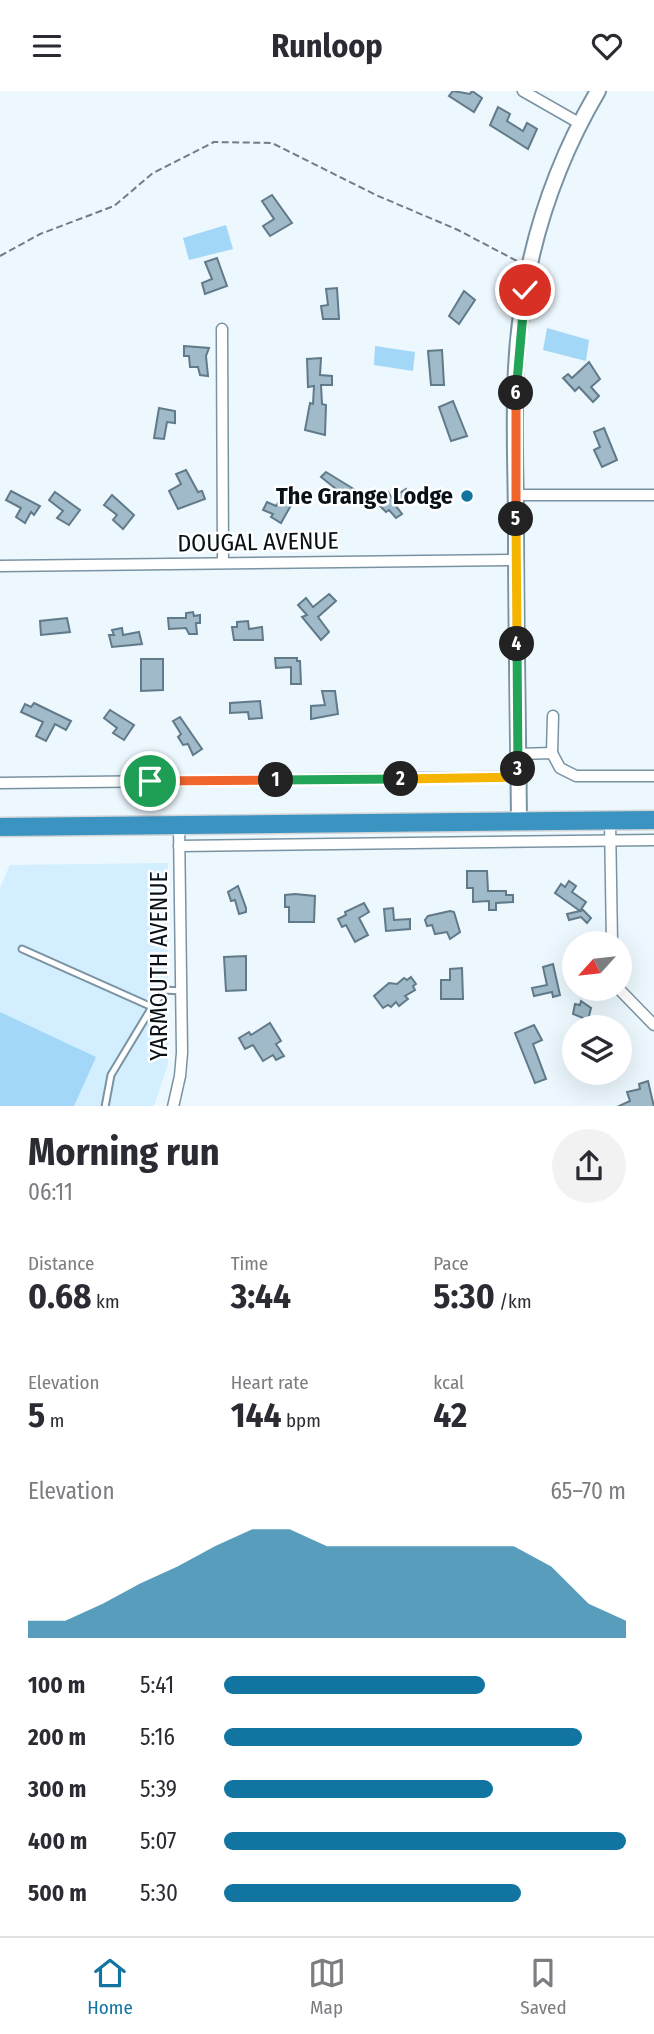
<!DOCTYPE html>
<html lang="en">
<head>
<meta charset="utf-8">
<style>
  body { margin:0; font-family:"Fira Sans Condensed",sans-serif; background:#f2f2f3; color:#2b2b33; height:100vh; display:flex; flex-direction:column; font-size:26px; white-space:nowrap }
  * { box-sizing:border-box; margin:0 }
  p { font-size:23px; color:#7c7c81 }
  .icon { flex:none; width:38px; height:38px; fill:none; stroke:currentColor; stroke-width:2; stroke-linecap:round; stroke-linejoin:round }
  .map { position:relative; height:1015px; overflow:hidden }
  .panel { display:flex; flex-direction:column; background:#fff; flex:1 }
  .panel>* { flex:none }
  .needle { width:46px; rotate:243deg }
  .tools { position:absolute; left:562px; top:840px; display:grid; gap:14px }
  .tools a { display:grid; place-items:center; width:70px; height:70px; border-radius:50%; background:#fff; box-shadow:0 7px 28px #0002; font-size:35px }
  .pin { position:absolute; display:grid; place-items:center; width:60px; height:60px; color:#fff; margin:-30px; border:4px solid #fff; border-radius:50%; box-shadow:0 2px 7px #0007 }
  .km { position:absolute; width:35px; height:35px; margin:-18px; border-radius:50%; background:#222; color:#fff; font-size:19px; line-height:35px; text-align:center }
  .round { display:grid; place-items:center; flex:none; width:74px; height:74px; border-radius:37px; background:#f2f2f3 }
  .head { display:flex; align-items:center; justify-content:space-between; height:119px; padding:0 28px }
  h1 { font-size:38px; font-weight:700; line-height:52px }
  .metrics { display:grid; grid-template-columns:repeat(3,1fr); gap:10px; height:119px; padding:7px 28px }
  .metrics div { display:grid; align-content:center }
  .metrics b { font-size:35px; font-weight:700 }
  .metrics small { font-size:19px; font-weight:400 }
  .metrics p { font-size:19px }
  .chart { height:196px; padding:14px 28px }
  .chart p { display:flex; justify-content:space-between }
  .chart svg { width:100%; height:126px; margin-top:7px; fill:#1274a1; opacity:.7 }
  ul { padding:0 28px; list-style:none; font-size:23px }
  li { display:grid; grid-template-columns:112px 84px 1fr; align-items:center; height:52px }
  li i { height:18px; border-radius:9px; background:#1274a1 }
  header { display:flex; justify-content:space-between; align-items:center; height:91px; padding:0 28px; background:#fff; font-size:32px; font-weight:700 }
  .dock { display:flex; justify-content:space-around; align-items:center; height:98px; border-top:2px solid #e1e1e2; background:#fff; font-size:19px; color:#7c7c81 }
  .dock a { display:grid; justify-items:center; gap:4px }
  .dock .current { color:#1274a1 }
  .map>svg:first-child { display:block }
  .built { fill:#d2eeff }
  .green { fill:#a2d7f8 }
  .building { fill:#a0baca; stroke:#617a89; stroke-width:2 }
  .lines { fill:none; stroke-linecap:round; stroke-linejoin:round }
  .lane-casing { stroke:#7a93a3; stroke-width:9 }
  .street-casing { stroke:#7a93a3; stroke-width:13 }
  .secondary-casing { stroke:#7a93a3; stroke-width:18 }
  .highway-casing { stroke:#d3d4d5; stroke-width:21 }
  .path { stroke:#727c83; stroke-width:2; stroke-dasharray:7 3.5; stroke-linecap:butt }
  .lane { stroke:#fff; stroke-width:5 }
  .street { stroke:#fff; stroke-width:10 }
  .secondary { stroke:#fff; stroke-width:14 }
  .highway { stroke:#3b93c2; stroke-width:18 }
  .split-1-casing { stroke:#fff; stroke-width:14 }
  .split-2-casing { stroke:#fff; stroke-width:14 }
  .split-3-casing { stroke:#fff; stroke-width:14 }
  .split-4-casing { stroke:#fff; stroke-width:14 }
  .split-5-casing { stroke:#fff; stroke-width:14 }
  .split-6-casing { stroke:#fff; stroke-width:14 }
  .split-7-casing { stroke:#fff; stroke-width:14 }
  .split-1 { stroke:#f0652b; stroke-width:9 }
  .split-2 { stroke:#22a559; stroke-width:9 }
  .split-3 { stroke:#f5b400; stroke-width:9 }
  .split-4 { stroke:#22a559; stroke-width:9 }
  .split-5 { stroke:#f5b400; stroke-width:9 }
  .split-6 { stroke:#f0652b; stroke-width:9 }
  .split-7 { stroke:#22a559; stroke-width:9 }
  .poi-dot { fill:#1274a1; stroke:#fff; stroke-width:2.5 }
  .labels { text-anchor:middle; stroke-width:5; stroke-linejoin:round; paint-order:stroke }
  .poi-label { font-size:24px; font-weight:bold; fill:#081117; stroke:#fff; text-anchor:end }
  .street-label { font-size:24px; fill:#081117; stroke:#fff }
</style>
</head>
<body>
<header><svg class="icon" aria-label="menu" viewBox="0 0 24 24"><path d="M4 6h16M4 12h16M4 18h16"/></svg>Runloop<svg class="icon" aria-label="heart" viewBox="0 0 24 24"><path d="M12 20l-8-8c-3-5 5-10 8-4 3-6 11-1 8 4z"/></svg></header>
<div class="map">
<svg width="654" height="1016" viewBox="0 0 654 1016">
  <rect width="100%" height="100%" fill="#ecf7fe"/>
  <polygon class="built" points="168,772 168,973 154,1015 0,1016 0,797 10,774"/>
  <g class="green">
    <polygon points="226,134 233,158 189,169 183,147"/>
    <polygon points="547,237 589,249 586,270 543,259"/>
    <polygon points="375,255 415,261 413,280 374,274"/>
    <polygon points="0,921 96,966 74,1015 0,1015"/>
  </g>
  <g class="building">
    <polygon points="453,0 470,3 472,0 482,7 474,21 449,5"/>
    <polygon points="498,16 510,23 507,30 523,40 527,32 537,38 528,58 490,34"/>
    <polygon points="272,104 292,132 270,145 263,135 274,128 262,110"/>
    <polygon points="217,167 227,195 205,203 202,192 212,188 205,171"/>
    <polygon points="337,197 339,228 323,228 321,215 328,214 326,198"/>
    <polygon points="464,200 475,209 459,233 449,225"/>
    <polygon points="184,255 209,257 206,265 208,285 200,284 198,276 190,276 189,265 184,265"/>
    <polygon points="442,259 444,294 431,294 428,260"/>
    <polygon points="321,267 320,284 332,285 332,294 321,294 322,313 326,314 325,344 305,339 310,312 313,313 314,295 308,296 307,268"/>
    <polygon points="589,271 600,288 591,296 599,305 593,311 579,296 575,300 563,287 568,283 572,287"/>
    <polygon points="453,310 467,345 451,350 439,316"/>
    <polygon points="159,317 175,320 175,332 167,331 164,348 154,347"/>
    <polygon points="604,337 617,369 602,376 594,359 600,356 594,341"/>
    <polygon points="186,379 198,401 202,400 205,408 178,418 169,400 181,393 176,383"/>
    <polygon points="326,381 357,400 352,409 349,406 345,411 338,408 341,402 321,386"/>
    <polygon points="288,396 299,400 281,432 271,426 273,423 263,419 267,411 276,415"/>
    <polygon points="406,398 411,407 396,415 402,423 396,427 389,419 386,421 379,414 384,411 381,407 388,401 392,407"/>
    <polygon points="11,400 40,415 34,424 31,421 25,432 16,426 21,417 6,409"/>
    <polygon points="55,401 80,419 69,434 57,427 63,420 49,409"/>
    <polygon points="112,404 134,424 123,438 113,429 117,424 104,414"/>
    <polygon points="329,503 336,510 318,526 329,541 321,549 302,526 307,524 298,514 306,507 313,516"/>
    <polygon points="193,521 194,525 200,524 200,532 196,532 197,543 189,543 186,537 169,538 168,527 186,527 186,522"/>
    <polygon points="67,527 70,541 41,544 40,530"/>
    <polygon points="248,530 249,538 262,536 263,549 234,549 232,536 237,536 237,531"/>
    <polygon points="122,537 123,544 139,541 142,553 112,556 109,544 114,544 112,539"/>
    <polygon points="275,567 297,567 297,570 300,570 301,593 291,593 291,576 276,577"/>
    <polygon points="141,568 163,568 163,599 141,600"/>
    <polygon points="322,600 335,600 338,623 311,628 311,615 325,614"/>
    <polygon points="260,610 262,627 249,628 248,621 230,622 230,612"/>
    <polygon points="34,612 71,630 66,639 55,633 46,650 36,645 43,631 21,621 25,613 31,616"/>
    <polygon points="110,619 134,634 124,649 113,642 117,637 104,627"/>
    <polygon points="180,626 202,658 193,664 188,653 183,654 178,646 181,643 173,630"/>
    <polygon points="467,780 487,780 488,800 506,800 506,804 513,804 513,811 496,812 496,819 489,819 489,810 473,811 473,797 467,797"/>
    <polygon points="569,790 576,795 572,801 586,811 580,820 583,819 591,827 587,832 581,826 569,829 567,823 580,820 555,802 561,793 565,796"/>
    <polygon points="238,795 246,817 246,821 239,823 235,809 231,810 228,801"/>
    <polygon points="295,803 315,805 314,831 289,831 289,816 285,816 285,804"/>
    <polygon points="364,812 369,821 359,827 368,844 355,851 346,834 342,836 338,828 346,824 345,821"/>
    <polygon points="393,817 394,829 410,828 410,838 386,840 384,818"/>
    <polygon points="450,820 454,821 460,841 450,848 447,841 435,843 432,834 427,835 425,829 428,825"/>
    <polygon points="246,865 246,899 226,900 224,866"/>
    <polygon points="553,873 560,904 553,906 552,901 534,905 532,897 547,894 543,876"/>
    <polygon points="462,877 463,908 441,908 441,889 450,889 450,878"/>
    <polygon points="411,886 416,893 413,895 415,899 405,905 408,908 399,915 396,911 391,916 388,914 383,917 374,905 389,892 397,893 404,887 407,889"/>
    <polygon points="581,910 591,917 588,929 573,923 575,913 580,914"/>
    <polygon points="270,932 281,950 276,953 284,965 276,969 273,964 263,970 253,954 245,958 239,947 249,941 251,944"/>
    <polygon points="534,934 542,949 533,953 546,988 535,992 515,942"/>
    <polygon points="648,990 654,1016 617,1016 630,1010 627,1001 640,998 639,993"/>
  </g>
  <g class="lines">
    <defs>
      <g id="lane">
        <polyline points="22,858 152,916"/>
        <polyline points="105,1016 111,984 152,916 165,899 181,900"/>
      </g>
      <g id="street">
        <polyline points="523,0 579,32"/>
        <polyline points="222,238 223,472"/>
        <polyline points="516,404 654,404"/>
        <polyline points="0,475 516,469"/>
        <polyline points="552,662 553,625"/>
        <polyline points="518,663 552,662 560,677 576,685 654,685"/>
        <polyline points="0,692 519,686"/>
        <polyline points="610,730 612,852"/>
        <polyline points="179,755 654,749"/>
        <polyline points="619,898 654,934"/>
        <polyline points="173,1016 180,985 182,962 179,734"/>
      </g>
      <path id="secondary" d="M 519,729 C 518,631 516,534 516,437 C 516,384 513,330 516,277 C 521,179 548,85 598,0"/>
      <polyline id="highway" points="0,736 654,729"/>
    </defs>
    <use href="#lane" class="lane-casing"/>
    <use href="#street" class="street-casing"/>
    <use href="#secondary" class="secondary-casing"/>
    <use href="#highway" class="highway-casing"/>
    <polyline class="path" points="0,165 40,143 114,115 153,82 214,51 272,52 376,104 458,139 519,171"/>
    <use href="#lane" class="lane"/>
    <use href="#street" class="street"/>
    <use href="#secondary" class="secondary"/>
    <use href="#highway" class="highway"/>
  </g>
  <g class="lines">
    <defs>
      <polyline id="split-1" points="150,690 276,689"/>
      <polyline id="split-2" points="276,689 401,688"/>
      <polyline id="split-3" points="401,688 519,686 518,678"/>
      <polyline id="split-4" points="517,553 518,678"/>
      <polyline id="split-5" points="516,428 517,553"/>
      <polyline id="split-6" points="516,302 516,428"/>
      <polyline id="split-7" points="516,302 525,199"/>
    </defs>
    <use href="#split-1" class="split-1-casing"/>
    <use href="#split-2" class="split-2-casing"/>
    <use href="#split-3" class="split-3-casing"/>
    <use href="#split-4" class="split-4-casing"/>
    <use href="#split-5" class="split-5-casing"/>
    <use href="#split-6" class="split-6-casing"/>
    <use href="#split-7" class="split-7-casing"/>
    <use href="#split-1" class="split-1"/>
    <use href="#split-2" class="split-2"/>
    <use href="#split-3" class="split-3"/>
    <use href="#split-4" class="split-4"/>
    <use href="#split-5" class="split-5"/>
    <use href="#split-6" class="split-6"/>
    <use href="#split-7" class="split-7"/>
  </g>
  <circle class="poi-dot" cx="467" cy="405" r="7"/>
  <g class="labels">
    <g class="poi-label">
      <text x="453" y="413">The Grange Lodge</text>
    </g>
    <g class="street-label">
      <text transform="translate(258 451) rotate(-1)" y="8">DOUGAL AVENUE</text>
      <text transform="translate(159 875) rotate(-90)" y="8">YARMOUTH AVENUE</text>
    </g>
  </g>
</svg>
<div class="tools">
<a><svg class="needle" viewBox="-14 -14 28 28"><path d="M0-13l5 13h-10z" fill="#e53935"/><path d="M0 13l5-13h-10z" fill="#7c7c81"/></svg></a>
<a><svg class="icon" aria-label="layers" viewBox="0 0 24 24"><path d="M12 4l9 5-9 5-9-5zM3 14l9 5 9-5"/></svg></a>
</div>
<div class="pin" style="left:150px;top:690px;background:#1e9e55"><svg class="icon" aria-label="arrive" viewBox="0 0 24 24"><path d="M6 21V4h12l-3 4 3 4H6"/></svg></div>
<div class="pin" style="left:525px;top:199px;background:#d93025"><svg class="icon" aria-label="check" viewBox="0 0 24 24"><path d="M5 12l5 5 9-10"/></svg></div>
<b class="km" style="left:276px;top:689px">1</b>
<b class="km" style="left:401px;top:688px">2</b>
<b class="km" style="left:518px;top:678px">3</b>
<b class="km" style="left:517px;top:553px">4</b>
<b class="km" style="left:516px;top:428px">5</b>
<b class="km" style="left:516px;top:302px">6</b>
</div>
<section class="panel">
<div class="head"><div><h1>Morning run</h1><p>06:11</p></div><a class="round"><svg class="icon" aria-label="share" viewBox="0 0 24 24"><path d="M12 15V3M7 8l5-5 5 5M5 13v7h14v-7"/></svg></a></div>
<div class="metrics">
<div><p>Distance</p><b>0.68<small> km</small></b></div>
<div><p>Time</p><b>3:44</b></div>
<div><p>Pace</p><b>5:30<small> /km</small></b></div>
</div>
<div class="metrics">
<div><p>Elevation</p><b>5<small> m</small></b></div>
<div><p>Heart rate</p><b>144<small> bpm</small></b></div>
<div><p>kcal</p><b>42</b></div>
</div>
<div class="chart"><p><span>Elevation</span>65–70 m</p>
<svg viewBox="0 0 160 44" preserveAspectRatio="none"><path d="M0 44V38L10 38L20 32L30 25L40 19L50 12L60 6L70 6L80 12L90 12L100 12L110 12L120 12L130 12L140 19L150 32L160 38V44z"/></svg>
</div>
<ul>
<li><b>100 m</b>5:41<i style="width:65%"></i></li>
<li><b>200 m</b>5:16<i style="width:89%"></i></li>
<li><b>300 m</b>5:39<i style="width:67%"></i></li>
<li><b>400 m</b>5:07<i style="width:100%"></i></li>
<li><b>500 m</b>5:30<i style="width:74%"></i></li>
</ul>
</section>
<nav class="dock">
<a class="current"><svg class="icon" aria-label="home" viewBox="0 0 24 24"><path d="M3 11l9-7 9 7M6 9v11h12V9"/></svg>Home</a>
<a><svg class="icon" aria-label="map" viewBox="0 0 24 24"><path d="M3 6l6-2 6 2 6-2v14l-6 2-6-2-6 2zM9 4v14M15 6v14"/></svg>Map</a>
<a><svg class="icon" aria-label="saved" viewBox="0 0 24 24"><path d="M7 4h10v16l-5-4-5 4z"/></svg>Saved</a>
</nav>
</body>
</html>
